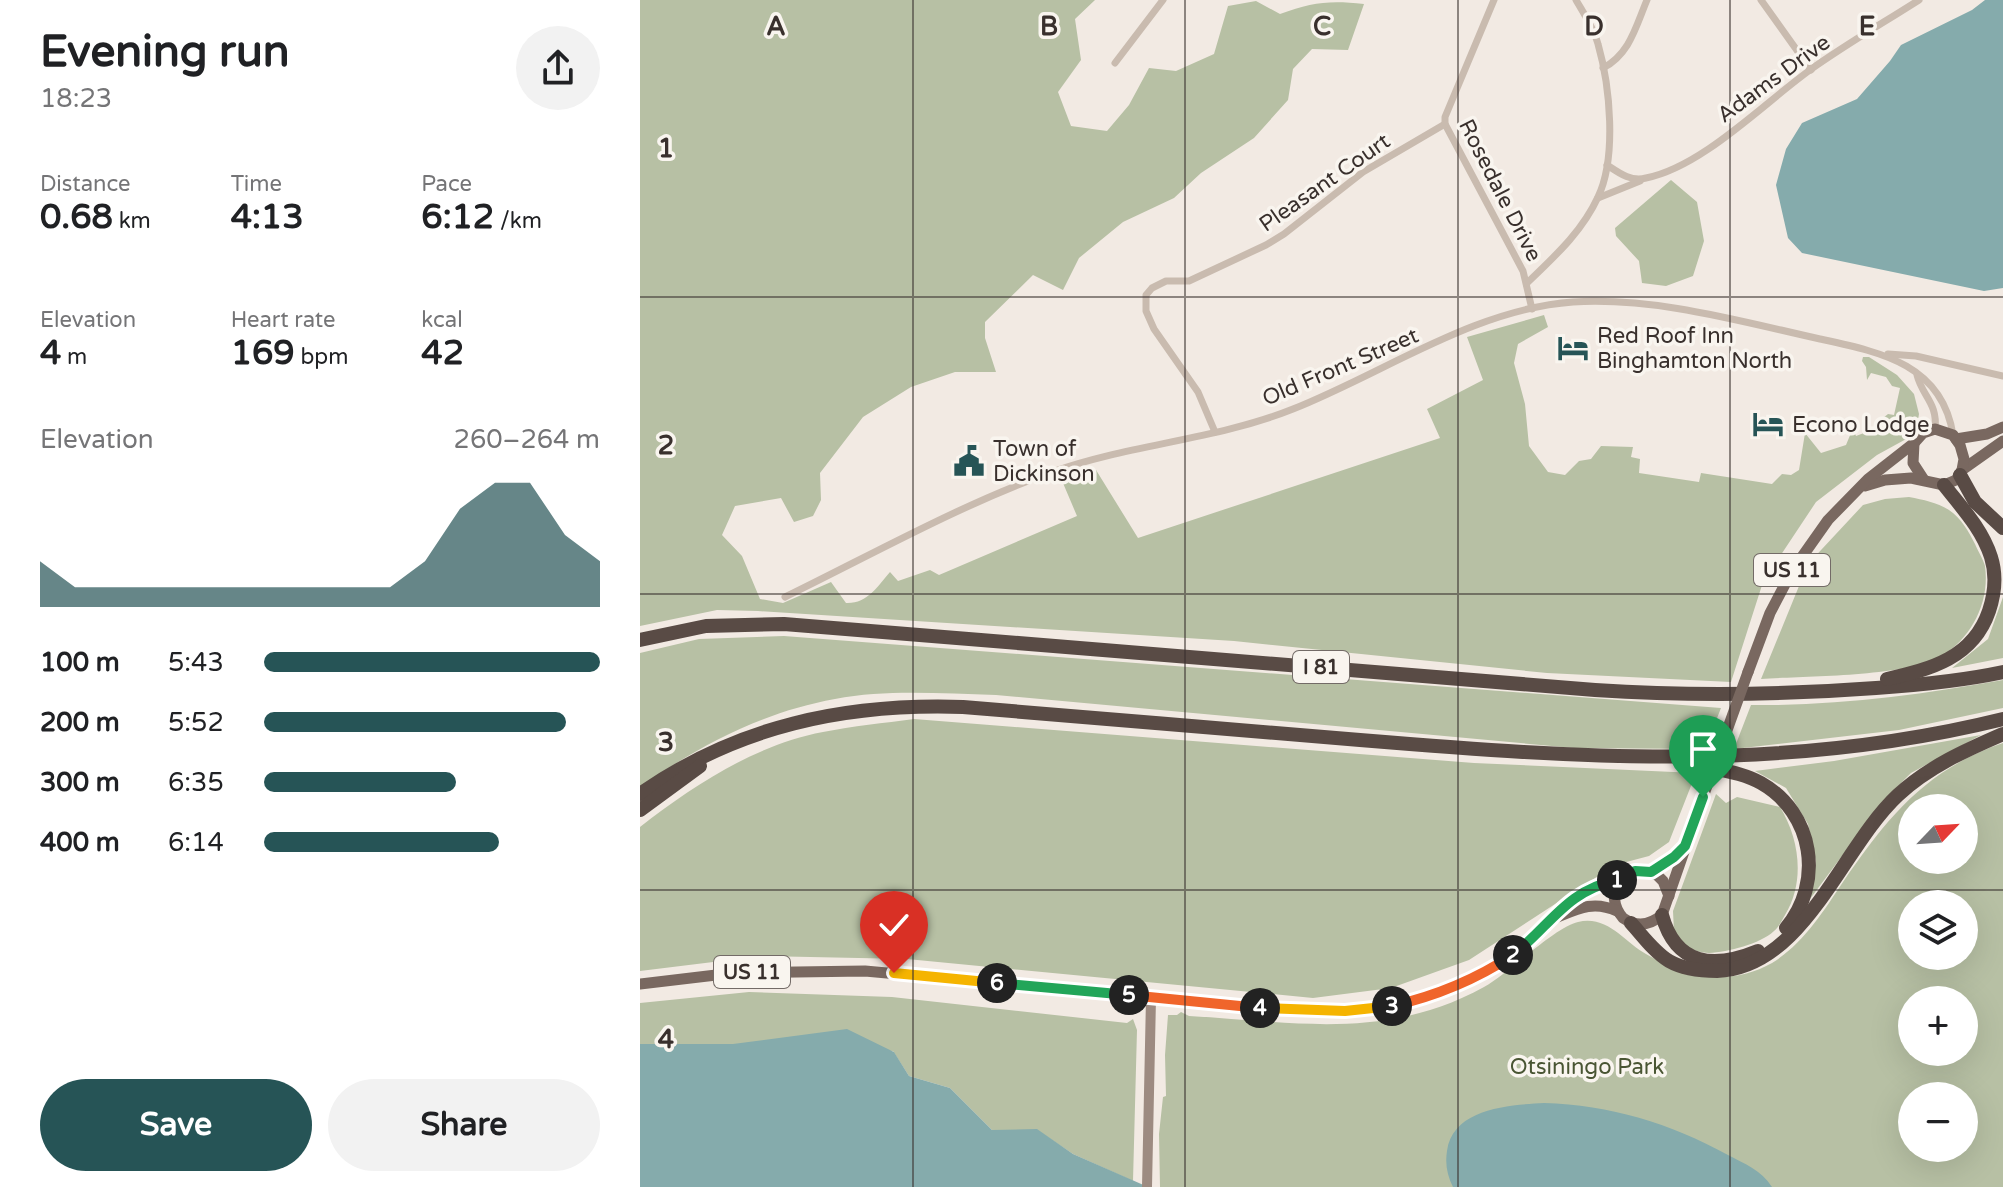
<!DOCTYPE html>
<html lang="en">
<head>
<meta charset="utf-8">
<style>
  body { margin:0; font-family:"Varela Round",sans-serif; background:#f2f2f2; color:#202124; height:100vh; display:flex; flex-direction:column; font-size:30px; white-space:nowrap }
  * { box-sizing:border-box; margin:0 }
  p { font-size:26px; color:#757577 }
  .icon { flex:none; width:44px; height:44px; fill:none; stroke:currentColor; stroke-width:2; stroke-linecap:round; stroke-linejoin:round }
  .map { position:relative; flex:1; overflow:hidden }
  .drawer { display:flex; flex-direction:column; background:#fff; width:640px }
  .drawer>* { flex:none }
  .needle { width:52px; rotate:65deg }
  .controls { position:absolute; left:1258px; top:794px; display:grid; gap:16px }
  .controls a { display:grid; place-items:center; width:80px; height:80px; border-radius:50%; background:#fff; box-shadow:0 8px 32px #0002; font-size:40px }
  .pin { position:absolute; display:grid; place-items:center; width:68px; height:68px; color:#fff; margin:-82px -34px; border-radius:50% 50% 50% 0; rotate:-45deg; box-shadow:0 0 8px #0007 }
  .pin .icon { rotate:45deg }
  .km { position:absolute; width:40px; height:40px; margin:-20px; border-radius:50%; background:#222; color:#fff; font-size:22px; line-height:40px; text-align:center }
  .round { display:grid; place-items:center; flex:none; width:84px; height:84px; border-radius:42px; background:#f2f2f2 }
  .headline { display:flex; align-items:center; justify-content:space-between; height:136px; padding:0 40px }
  h1 { font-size:44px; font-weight:700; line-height:60px }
  .stats { display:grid; grid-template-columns:repeat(3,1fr); gap:12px; height:136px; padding:8px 40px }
  .stats div { display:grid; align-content:center }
  .stats b { font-size:34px; font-weight:700 }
  .stats small { font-size:22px; font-weight:400 }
  .stats p { font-size:22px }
  .chart { height:224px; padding:16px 40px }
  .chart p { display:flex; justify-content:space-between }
  .chart svg { width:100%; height:144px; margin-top:8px; fill:#265456; opacity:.7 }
  .action { display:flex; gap:16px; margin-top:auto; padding:16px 40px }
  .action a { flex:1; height:92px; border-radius:48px; background:#265456; color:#fff; font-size:32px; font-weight:700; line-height:92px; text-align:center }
  .action a+a { background:#f2f2f2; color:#202124 }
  ul { padding:0 40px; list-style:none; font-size:26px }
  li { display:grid; grid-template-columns:128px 96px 1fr; align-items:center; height:60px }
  li i { height:20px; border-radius:10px; background:#265456 }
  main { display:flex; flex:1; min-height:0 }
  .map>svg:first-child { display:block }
  .green { fill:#b7c0a4; fill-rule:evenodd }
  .water { fill:#85abac }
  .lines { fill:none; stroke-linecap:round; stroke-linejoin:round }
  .street { stroke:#c9bbaf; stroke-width:7 }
  .secondary { stroke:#9d8b81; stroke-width:10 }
  .primary { stroke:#796860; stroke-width:11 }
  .highway { stroke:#594b45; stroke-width:14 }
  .primary-bridge { stroke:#796860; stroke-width:11 }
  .split-1-casing { stroke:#fff; stroke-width:16 }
  .split-2-casing { stroke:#fff; stroke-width:16 }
  .split-3-casing { stroke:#fff; stroke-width:16 }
  .split-4-casing { stroke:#fff; stroke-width:16 }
  .split-5-casing { stroke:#fff; stroke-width:16 }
  .split-6-casing { stroke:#fff; stroke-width:16 }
  .split-7-casing { stroke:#fff; stroke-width:16 }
  .split-1 { stroke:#22a559; stroke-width:10 }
  .split-2 { stroke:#22a559; stroke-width:10 }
  .split-3 { stroke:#f0652b; stroke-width:10 }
  .split-4 { stroke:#f5b400; stroke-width:10 }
  .split-5 { stroke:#f0652b; stroke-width:10 }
  .split-6 { stroke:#22a559; stroke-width:10 }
  .split-7 { stroke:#f5b400; stroke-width:10 }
  .grid { fill:none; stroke:#39302d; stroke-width:2; stroke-opacity:0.55 }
  .labels { text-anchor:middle; stroke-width:7; stroke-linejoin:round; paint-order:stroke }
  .shield { fill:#f9f5ef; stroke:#736b67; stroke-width:2 }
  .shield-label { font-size:20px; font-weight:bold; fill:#39302d }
  .street-label { font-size:22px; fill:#39302d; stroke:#f9f5ef }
  .poi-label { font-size:22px; fill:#39302d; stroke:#f9f5ef; text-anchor:start }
  .park-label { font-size:22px; fill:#495533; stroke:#f9f5ef }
  .grid-label { font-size:26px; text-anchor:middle; font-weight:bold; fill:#39302d; stroke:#f9f5ef; stroke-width:7; stroke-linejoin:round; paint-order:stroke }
</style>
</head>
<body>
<main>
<section class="drawer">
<div class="headline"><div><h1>Evening run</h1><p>18:23</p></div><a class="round"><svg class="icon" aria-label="share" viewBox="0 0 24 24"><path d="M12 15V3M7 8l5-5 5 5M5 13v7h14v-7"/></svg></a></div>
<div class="stats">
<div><p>Distance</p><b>0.68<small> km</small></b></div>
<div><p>Time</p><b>4:13</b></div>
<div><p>Pace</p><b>6:12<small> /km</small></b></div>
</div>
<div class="stats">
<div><p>Elevation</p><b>4<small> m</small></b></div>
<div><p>Heart rate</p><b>169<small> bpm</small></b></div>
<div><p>kcal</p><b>42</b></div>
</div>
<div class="chart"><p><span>Elevation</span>260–264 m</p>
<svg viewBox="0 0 160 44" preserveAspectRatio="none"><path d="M0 44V30L10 38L20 38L30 38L40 38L50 38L60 38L70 38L80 38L90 38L100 38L110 30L120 14L130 6L140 6L150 22L160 30V44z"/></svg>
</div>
<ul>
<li><b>100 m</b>5:43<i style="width:100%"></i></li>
<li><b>200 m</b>5:52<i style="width:90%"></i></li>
<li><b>300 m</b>6:35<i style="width:57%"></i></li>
<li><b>400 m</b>6:14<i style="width:70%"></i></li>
</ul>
<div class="action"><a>Save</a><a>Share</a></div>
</section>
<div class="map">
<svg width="1363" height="1187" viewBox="0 0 1363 1187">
  <rect width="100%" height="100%" fill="#f2eae3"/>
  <g class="green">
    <path d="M 0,0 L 455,0 L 435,19 L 441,60 L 418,92 L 431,126 L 467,131 L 489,105 L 509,68 L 536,71 L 574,54 L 588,6 L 616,1 L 640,14 C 672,2 690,0 724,4 L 708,50 L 672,49 L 653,69 L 648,100 L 614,138 L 561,173 L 534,198 L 483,222 L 439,258 L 423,290 L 393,275 L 345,322 L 345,338 L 356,372 L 315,372 L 271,387 L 223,417 L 180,473 L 181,500 L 173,516 L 154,522 L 141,498 L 95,506 L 82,535 L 102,556 L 120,599 L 143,603 L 191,582 L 206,603 C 227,604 237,587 250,572 L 258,581 L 290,570 L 299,575 L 437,516 L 420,476 L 456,470 L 498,538 L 800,438 L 787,409 L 843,380 L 827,337 L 904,315 L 908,327 L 878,344 L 874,363 L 885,404 L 889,446 L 908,472 L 925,475 L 939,461 L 951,459 L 961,446 L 993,447 L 991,457 L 1000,459 L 999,473 L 1059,482 L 1061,473 L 1132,484 L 1142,474 L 1151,475 L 1159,470 L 1165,433 L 1181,453 L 1206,445 L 1213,428 L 1216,436 L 1245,425 L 1243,418 L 1248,414 L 1254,415 L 1260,388 L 1252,386 L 1246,377 L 1231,373 L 1227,380 L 1226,367 L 1222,361 L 1223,357 L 1229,357 L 1257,375 L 1274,394 L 1279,414 L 1277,426 L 1268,438 L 1237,455 L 1176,502 L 1123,582 L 1091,682 L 907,673 L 594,641 L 118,611 L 77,610 L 0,626 Z"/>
    <polygon points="1031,180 1057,202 1064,241 1053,276 1026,286 1002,283 999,261 976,236 975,228"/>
    <path d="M 1269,497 C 1284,500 1296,502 1309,510 C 1321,518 1329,532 1335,544 C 1338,551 1343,559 1345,566 C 1350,602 1332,637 1302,656 C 1269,677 1163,676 1121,679 L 1168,564 L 1223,505 L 1245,499 Z"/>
    <polygon points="1363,597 1363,658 1312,668 1348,639"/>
    <path d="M 144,636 L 1081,708 L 1065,749 L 934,748 L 356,695 C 303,694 248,689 195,699 C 123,712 60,745 0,787 L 0,653 L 59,639 Z"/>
    <path d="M 1363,680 L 1363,708 L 1259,730 L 1094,749 L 1111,705 C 1195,706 1280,695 1363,680 Z"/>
    <path d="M 274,719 L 834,763 L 1056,773 L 1029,842 L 1009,856 L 975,865 L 829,960 L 751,988 L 673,998 L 267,959 L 122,956 L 0,971 L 0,827 C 54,785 115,745 183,732 C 213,726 244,723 274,719 Z"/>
    <polygon points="1341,735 1271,773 1242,802 1170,899 1176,861 1168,824 1146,788 1115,771 1194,761"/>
    <path d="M 1363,743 L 1363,1187 L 520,1187 L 519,1134 L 523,1097 L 526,1096 L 525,1055 L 528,1015 L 537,1015 L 541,1012 L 549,1016 C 655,1022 746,1041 844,987 C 869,973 915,927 938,922 C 968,915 984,942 1006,954 C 1046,977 1090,987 1132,963 C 1163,944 1183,912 1203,882 C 1247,818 1286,769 1363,743 ZM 1272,808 L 1324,808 L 1324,860 L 1272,860 ZM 1272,904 L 1324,904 L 1324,956 L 1272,956 ZM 1272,1000 L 1324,1000 L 1324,1052 L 1272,1052 ZM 1272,1096 L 1324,1096 L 1324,1148 L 1272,1148 Z"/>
    <path d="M 1076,794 L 1086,803 L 1097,797 L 1140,807 C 1160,840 1165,882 1145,915 C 1142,920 1139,927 1134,931 C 1120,944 1088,952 1069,953 C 1061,953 1052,949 1044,947 L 1034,932 L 1033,911 Z"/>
    <polygon points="109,992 252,997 487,1023 493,1019 497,1030 493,1181 433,1154 397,1130 352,1130 310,1088 269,1076 253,1051 93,1044 0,1044 0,1003"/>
  </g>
  <g class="water">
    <polygon points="1345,0 1363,0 1363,288 1344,291 1162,253 1148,238 1136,185 1146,149 1162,123 1217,99 1250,61 1261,45 1332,10"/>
    <polygon points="207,1029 254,1052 269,1076 310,1088 352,1130 397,1129 433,1154 508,1187 0,1187 0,1044 93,1044"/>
    <path d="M 904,1103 C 970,1105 1030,1123 1088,1155 C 1105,1164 1121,1170 1132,1187 L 813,1187 C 807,1175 805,1164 807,1151 C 813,1108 869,1105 904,1103 Z"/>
  </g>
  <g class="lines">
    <g class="street">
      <polyline points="854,0 805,117 805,124 883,271 892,309"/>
      <polyline points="1121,0 1171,70"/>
      <polyline points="475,63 523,0"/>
      <path d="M 963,68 C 990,54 996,26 1007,0"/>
      <path d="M 967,165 C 979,173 991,182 1006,178 C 1062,167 1124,103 1170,70 C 1205,45 1243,23 1279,0"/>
      <polyline points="958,198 1000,181"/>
      <path d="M 887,283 C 914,257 942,232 958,197 C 977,157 970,86 958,44 C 954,28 944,14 936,0"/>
      <polyline points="1248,354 1276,356 1363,376"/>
      <path d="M 1277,375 C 1282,396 1298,403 1295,429"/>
      <polyline points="575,432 558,392 514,329 506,311 506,295 512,288 526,281 549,281 626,245 644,234 723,172 805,124"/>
      <path d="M 145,597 C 233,554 320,505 412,472 C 490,444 576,440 653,409 C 744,373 834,309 933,302 C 1016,297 1099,321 1180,339 C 1240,352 1302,364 1313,435"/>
    </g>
    <polyline class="secondary" points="507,1187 511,998"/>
    <g class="primary">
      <polyline points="1316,439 1347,434 1363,427"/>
      <polyline points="1274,443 1273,463 1284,480"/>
      <polyline points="1225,486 1245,480 1271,478 1304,485 1316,480 1322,470 1363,441"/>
      <polyline points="1108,672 1130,613 1152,571 1188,520 1228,479 1274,443 1283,433 1295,429 1313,435 1320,445 1324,459 1322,470"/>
      <polyline points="1011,872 1028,863 1045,846"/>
      <path d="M 981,879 C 972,892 972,905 983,918 C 996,927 1009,926 1022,915 L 1063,797"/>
      <path d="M 915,918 C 937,909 953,900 977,911"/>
      <polyline points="0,984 93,973 225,971 659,1011 732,1009 788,997 843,973 888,942 914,918 916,912 926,903 948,890 981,879 990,873 1002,870 1017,875 1023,881 1029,896"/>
    </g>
    <g class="highway">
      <polyline points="1320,475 1335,502 1363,528"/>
      <path d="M 0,640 L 66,626 L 144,624 L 955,690 C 1049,696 1142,695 1236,688 C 1278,685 1321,681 1363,672"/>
      <path d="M 1247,679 C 1291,669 1333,658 1349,611 C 1355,593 1357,576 1351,557 C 1342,529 1322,508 1304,485"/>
      <path d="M 1061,765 C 1081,770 1103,773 1121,783 C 1174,813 1184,883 1146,928"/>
      <path d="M 0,794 C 97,726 205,703 323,707 C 455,718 588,729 720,740 C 941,758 1145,773 1363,719"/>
      <polyline points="0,810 60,766"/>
      <path d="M 1022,915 C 1036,966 1074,969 1118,951"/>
      <path d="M 991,923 C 1002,935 1014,952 1029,961 C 1043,969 1062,971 1077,971 C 1164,968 1201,848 1258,795 C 1288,767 1326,750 1363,734"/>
    </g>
    <polyline class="primary-bridge" points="1063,797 1108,672"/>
  </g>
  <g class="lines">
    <defs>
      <polyline id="split-1" points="977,880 995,871 1011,872 1034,857 1045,846 1063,797"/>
      <path id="split-2" d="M 873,955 C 911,925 926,891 977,880"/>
      <path id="split-3" d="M 752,1006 C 796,996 835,980 873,955"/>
      <polyline id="split-4" points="620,1008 705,1011 752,1006"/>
      <polyline id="split-5" points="489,995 620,1008"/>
      <polyline id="split-6" points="357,983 489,995"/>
      <polyline id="split-7" points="254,973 357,983"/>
    </defs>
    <use href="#split-1" class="split-1-casing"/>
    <use href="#split-2" class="split-2-casing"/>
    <use href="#split-3" class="split-3-casing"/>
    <use href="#split-4" class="split-4-casing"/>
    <use href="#split-5" class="split-5-casing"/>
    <use href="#split-6" class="split-6-casing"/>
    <use href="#split-7" class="split-7-casing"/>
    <use href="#split-1" class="split-1"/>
    <use href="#split-2" class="split-2"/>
    <use href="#split-3" class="split-3"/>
    <use href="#split-4" class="split-4"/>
    <use href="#split-5" class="split-5"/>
    <use href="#split-6" class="split-6"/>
    <use href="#split-7" class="split-7"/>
  </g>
  <path class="grid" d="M 273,0 L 273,1187M 545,0 L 545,1187M 818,0 L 818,1187M 1090,0 L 1090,1187M 0,297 L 1363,297M 0,594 L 1363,594M 0,890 L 1363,890"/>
  <defs>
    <symbol id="hotel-bare" viewBox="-9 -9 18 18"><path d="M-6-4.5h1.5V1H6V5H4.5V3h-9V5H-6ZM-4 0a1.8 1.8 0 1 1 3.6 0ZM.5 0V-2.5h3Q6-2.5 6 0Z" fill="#265456" stroke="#f9f5ef" stroke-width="2.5" paint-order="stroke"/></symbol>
    <symbol id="civic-bare" viewBox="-9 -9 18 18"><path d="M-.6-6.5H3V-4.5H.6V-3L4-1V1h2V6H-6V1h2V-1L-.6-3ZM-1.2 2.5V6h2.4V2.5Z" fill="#265456" stroke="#f9f5ef" stroke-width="2.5" paint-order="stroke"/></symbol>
  </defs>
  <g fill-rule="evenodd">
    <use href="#hotel-bare" x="911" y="326" width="44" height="44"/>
    <use href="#hotel-bare" x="1106" y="402" width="44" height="44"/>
    <use href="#civic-bare" x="307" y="439" width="44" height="44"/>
  </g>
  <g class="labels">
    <g class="shield">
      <rect x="1114" y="554" width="76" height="32" rx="6"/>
      <rect x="653" y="651" width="56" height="32" rx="6"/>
      <rect x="74" y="956" width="76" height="32" rx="6"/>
    </g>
    <g class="shield-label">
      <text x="1152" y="577">US 11</text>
      <text x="681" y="674">I 81</text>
      <text x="112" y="979">US 11</text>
    </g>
    <g class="street-label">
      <text transform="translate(1133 78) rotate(-36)" y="8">Adams Drive</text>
      <text transform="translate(684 182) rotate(-35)" y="8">Pleasant Court</text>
      <text transform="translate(861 190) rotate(63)" y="8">Rosedale Drive</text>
      <text transform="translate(700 366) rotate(-23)" y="8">Old Front Street</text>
    </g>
    <g class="poi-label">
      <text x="957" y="343">Red Roof Inn<tspan x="957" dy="25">Binghamton North</tspan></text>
      <text x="1152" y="432">Econo Lodge</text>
      <text x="353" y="456">Town of<tspan x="353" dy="25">Dickinson</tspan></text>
    </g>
    <g class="park-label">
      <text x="947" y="1074">Otsiningo Park</text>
    </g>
  </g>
  <g class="grid-label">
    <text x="136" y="35">A</text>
    <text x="409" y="35">B</text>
    <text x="682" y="35">C</text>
    <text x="954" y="35">D</text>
    <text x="1227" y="35">E</text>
    <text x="26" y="157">1</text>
    <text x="26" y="454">2</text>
    <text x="26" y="751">3</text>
    <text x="26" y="1048">4</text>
  </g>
</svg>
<div class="controls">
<a><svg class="needle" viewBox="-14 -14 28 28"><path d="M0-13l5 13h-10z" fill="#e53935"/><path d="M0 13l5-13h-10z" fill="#757577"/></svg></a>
<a><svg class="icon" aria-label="layers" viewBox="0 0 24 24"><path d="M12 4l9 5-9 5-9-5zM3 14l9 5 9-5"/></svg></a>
<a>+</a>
<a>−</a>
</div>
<div class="pin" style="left:1063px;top:797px;background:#1e9e55"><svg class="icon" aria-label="arrive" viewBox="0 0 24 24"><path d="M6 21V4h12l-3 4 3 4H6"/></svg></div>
<div class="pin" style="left:254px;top:973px;background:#d93025"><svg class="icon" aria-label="check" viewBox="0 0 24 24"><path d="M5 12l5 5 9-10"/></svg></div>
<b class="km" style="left:977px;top:880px">1</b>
<b class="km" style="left:873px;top:955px">2</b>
<b class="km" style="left:752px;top:1006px">3</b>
<b class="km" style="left:620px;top:1008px">4</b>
<b class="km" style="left:489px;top:995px">5</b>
<b class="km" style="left:357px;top:983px">6</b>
</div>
</main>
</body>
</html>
